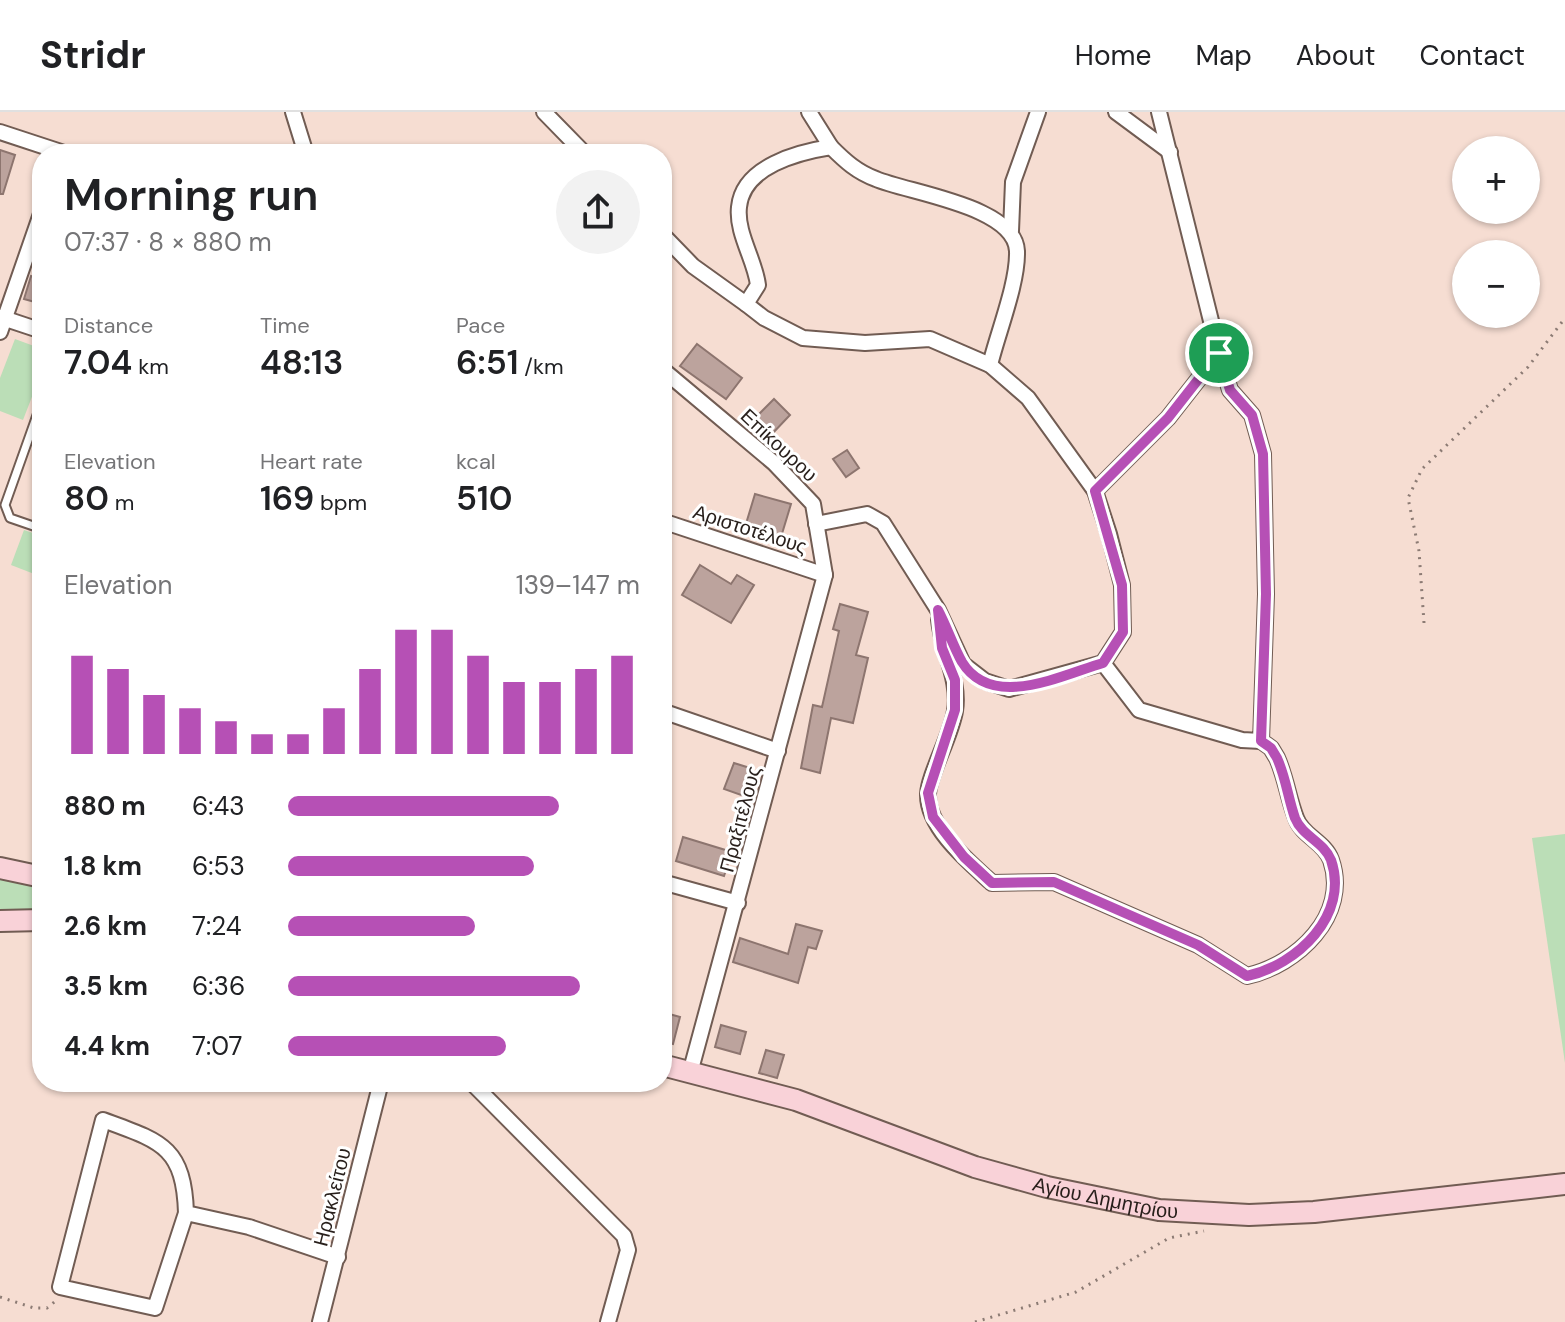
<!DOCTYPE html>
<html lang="en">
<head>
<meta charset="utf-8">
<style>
  body { margin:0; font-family:"DM Sans",sans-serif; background:#f2f2f2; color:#202124; height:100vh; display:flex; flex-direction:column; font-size:30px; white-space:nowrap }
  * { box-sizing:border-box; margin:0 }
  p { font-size:26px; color:#757577 }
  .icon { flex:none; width:44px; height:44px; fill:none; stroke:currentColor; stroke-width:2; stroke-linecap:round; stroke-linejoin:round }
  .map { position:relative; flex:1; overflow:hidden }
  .sheet { position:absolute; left:32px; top:32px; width:640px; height:948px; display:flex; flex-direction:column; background:#fff; border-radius:32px; box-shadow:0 2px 6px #0004 }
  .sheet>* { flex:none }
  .fabs { position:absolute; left:1452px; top:24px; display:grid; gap:16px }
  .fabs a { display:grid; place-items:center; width:88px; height:88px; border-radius:50%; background:#fff; box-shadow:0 2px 6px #0004; font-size:40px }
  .pin { position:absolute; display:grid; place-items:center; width:68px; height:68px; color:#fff; margin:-34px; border:4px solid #fff; border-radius:50%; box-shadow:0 2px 8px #0007 }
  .round { display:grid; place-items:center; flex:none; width:84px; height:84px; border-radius:42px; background:#f2f2f2 }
  .head { display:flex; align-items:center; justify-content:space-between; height:136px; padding:0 32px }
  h1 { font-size:44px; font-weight:600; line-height:60px }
  .figures { display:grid; grid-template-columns:repeat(3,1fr); gap:12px; height:136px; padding:8px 32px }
  .figures div { display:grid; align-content:center }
  .figures b { font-size:34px; font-weight:600 }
  .figures small { font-size:22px; font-weight:400 }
  .figures p { font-size:22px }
  .chart { height:224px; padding:16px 32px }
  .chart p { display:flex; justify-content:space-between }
  .chart svg { width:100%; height:144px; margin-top:8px; stroke:#b650b5; stroke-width:6 }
  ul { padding:0 32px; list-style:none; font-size:26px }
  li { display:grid; grid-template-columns:128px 96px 1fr; align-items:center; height:60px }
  li i { height:20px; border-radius:10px; background:#b650b5 }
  header { display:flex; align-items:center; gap:48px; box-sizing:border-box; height:112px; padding:0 40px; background:#fff; border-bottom:2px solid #e0e0e0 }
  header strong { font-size:38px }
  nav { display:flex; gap:44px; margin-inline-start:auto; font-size:28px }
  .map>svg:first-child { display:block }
  .green { fill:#bbdeb7 }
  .building { fill:#bca39d; stroke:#8d756f; stroke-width:2 }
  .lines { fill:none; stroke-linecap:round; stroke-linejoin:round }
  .lane-casing { stroke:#715c53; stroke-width:11 }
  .street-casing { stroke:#715c53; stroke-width:18 }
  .secondary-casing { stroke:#715c53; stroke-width:24 }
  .path { stroke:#8c7b74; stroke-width:3; stroke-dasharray:2 6; stroke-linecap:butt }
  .lane { stroke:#fff; stroke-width:7 }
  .street { stroke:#fff; stroke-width:14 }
  .secondary { stroke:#f9d2d8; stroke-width:20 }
  .route-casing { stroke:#fff; stroke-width:16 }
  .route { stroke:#b650b5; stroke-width:10 }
  .labels { text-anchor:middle; stroke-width:6; stroke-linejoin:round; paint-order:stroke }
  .street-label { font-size:20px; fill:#281f1b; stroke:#fff }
</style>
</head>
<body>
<header>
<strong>Stridr</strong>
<nav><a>Home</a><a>Map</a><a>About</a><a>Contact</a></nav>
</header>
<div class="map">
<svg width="1565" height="1210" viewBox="0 0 1565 1210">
  <rect width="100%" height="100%" fill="#f6ddd2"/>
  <g class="green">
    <polygon points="15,227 42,237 42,259 23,308 0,299 0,266"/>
    <polygon points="24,418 42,424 42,465 11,453"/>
    <polygon points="1565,722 1565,951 1532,726"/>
    <polygon points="0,764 42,773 42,797 0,798"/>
  </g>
  <g class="building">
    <polygon points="0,38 15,43 3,82 0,82"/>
    <polygon points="31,164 42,168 42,192 24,187"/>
    <polygon points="697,232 742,266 726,287 680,254"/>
    <polygon points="774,287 790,303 771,323 755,306"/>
    <polygon points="847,338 859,356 846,365 833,347"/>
    <polygon points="755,382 791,392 781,425 745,415"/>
    <polygon points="700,453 731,472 737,463 754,473 731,511 682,483"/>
    <polygon points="840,492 868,500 856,543 868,546 853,611 831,606 820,661 801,656 813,593 822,595 839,519 833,517"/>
    <polygon points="734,651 753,657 744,684 724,677"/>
    <polygon points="683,725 732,740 724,764 676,749"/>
    <polygon points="796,812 822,819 816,837 808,835 798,871 733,850 740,826 788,842"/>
    <polygon points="662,900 680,905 673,932 662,929"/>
    <polygon points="721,913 746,920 740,942 715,935"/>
    <polygon points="766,938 784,943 777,966 759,961"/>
  </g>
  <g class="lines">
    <defs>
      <polyline id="lane" points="42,289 5,393 10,406 42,417"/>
      <g id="street">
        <polyline points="293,0 306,42"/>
        <polyline points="544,0 585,42"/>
        <polyline points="809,0 831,35"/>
        <polyline points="1116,0 1170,40"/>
        <polyline points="1159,0 1219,241"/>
        <polyline points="0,20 67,42"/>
        <polyline points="1011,119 1013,70 1038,0"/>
        <path d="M 662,122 L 693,154 L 746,192 L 758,173 C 755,148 736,121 739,95 C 743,54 799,40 831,35 C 845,49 857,60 876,67 C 909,81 1015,94 1017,139 C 1018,171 998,220 990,253"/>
        <polyline points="746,192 764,206 803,226 865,231 930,227 990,253 1028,286 1095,379 1109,422 1122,473 1123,520 1103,551 1009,577 985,569 963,552 938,498 883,411 867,402 816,412"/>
        <polyline points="0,205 42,219"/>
        <polyline points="0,220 42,99"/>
        <polyline points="662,257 774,351 813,392 825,463 690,961"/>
        <polyline points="1095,379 1168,306 1219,241 1230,278 1252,303 1263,342 1266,482 1261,629 1242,628 1139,598 1103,551"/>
        <polyline points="662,409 825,463"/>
        <path d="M 939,508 C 942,539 960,568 955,599 C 951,624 929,662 928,682 C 927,716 969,750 992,771 L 1054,770 L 1198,833 L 1247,864 C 1297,853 1350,803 1331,748 C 1325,730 1302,724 1296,706 C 1288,686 1286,666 1277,646 L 1271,636 L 1261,629"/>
        <polyline points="662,599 778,639"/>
        <polyline points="662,770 738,791"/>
        <polyline points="471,970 624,1124 628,1138 608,1210"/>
        <path d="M 186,1101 L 155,1196 L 60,1175 L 103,1008 C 160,1029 184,1034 186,1101 L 249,1115 L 338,1145"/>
        <polyline points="320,1210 381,970"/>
      </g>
      <g id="secondary">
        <polyline points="0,756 42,765"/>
        <polyline points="0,809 42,808"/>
        <path id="s1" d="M 662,953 L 796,988 L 975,1055 L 1047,1075 L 1159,1098 L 1249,1103 L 1314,1100 L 1565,1072"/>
      </g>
    </defs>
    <use href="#lane" class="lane-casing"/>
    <use href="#street" class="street-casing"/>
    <use href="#secondary" class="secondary-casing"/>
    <g class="path">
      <polyline points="1424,511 1419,439 1408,386 1422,357 1528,255 1565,206"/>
      <polyline points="0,1185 34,1196 47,1196 58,1187"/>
      <polyline points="975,1210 1076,1180 1169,1126 1204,1119"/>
    </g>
    <use href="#lane" class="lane"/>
    <use href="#street" class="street"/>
    <use href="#secondary" class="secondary"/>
  </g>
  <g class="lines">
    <defs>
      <path id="route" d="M 1219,241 L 1230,278 L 1252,303 L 1263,342 L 1266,482 L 1261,629 L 1271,636 L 1277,646 C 1286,666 1288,686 1295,706 C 1302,724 1324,730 1331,748 C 1350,803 1297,853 1247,864 L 1198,833 L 1054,770 L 992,771 L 964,745 L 933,705 L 928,681 L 955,598 L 955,568 L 942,536 L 938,498 C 947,515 953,534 962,550 C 992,599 1062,563 1103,551 L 1123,520 L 1122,473 L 1095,379 L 1168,306 Z"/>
    </defs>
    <use href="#route" class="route-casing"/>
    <use href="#route" class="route"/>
  </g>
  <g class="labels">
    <g class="street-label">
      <text transform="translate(779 333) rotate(43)" y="7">Επίκουρου</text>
      <text transform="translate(750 417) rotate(18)" y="7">Αριστοτέλους</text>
      <text transform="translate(740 707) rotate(-75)" y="7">Πραξιτέλους</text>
      <text transform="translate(332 1085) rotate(-76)" y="7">Ηρακλείτου</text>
      <text dy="7" stroke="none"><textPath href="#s1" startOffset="464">Αγίου Δημητρίου</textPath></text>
    </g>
  </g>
</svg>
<div class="fabs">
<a>+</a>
<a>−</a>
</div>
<div class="pin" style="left:1219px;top:241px;background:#1e9e55"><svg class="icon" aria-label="arrive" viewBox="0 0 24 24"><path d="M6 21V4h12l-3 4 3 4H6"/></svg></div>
<section class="sheet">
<div class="head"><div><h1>Morning run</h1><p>07:37 · 8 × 880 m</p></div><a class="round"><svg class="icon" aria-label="share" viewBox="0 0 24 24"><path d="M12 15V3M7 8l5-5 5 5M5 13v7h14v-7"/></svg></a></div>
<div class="figures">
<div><p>Distance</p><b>7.04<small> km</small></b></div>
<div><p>Time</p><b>48:13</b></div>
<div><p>Pace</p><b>6:51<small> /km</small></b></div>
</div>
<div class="figures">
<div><p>Elevation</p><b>80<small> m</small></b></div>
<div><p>Heart rate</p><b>169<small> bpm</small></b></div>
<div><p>kcal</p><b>510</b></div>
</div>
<div class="chart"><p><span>Elevation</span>139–147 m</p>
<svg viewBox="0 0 160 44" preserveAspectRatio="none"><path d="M5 44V14M15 44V18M25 44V26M35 44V30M45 44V34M55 44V38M65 44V38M75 44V30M85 44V18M95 44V6M105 44V6M115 44V14M125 44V22M135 44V22M145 44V18M155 44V14"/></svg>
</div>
<ul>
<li><b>880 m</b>6:43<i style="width:77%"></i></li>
<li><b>1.8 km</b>6:53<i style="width:70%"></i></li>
<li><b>2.6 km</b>7:24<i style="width:53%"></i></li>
<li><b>3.5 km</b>6:36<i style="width:83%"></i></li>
<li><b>4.4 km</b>7:07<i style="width:62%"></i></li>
</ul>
</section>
</div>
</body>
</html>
